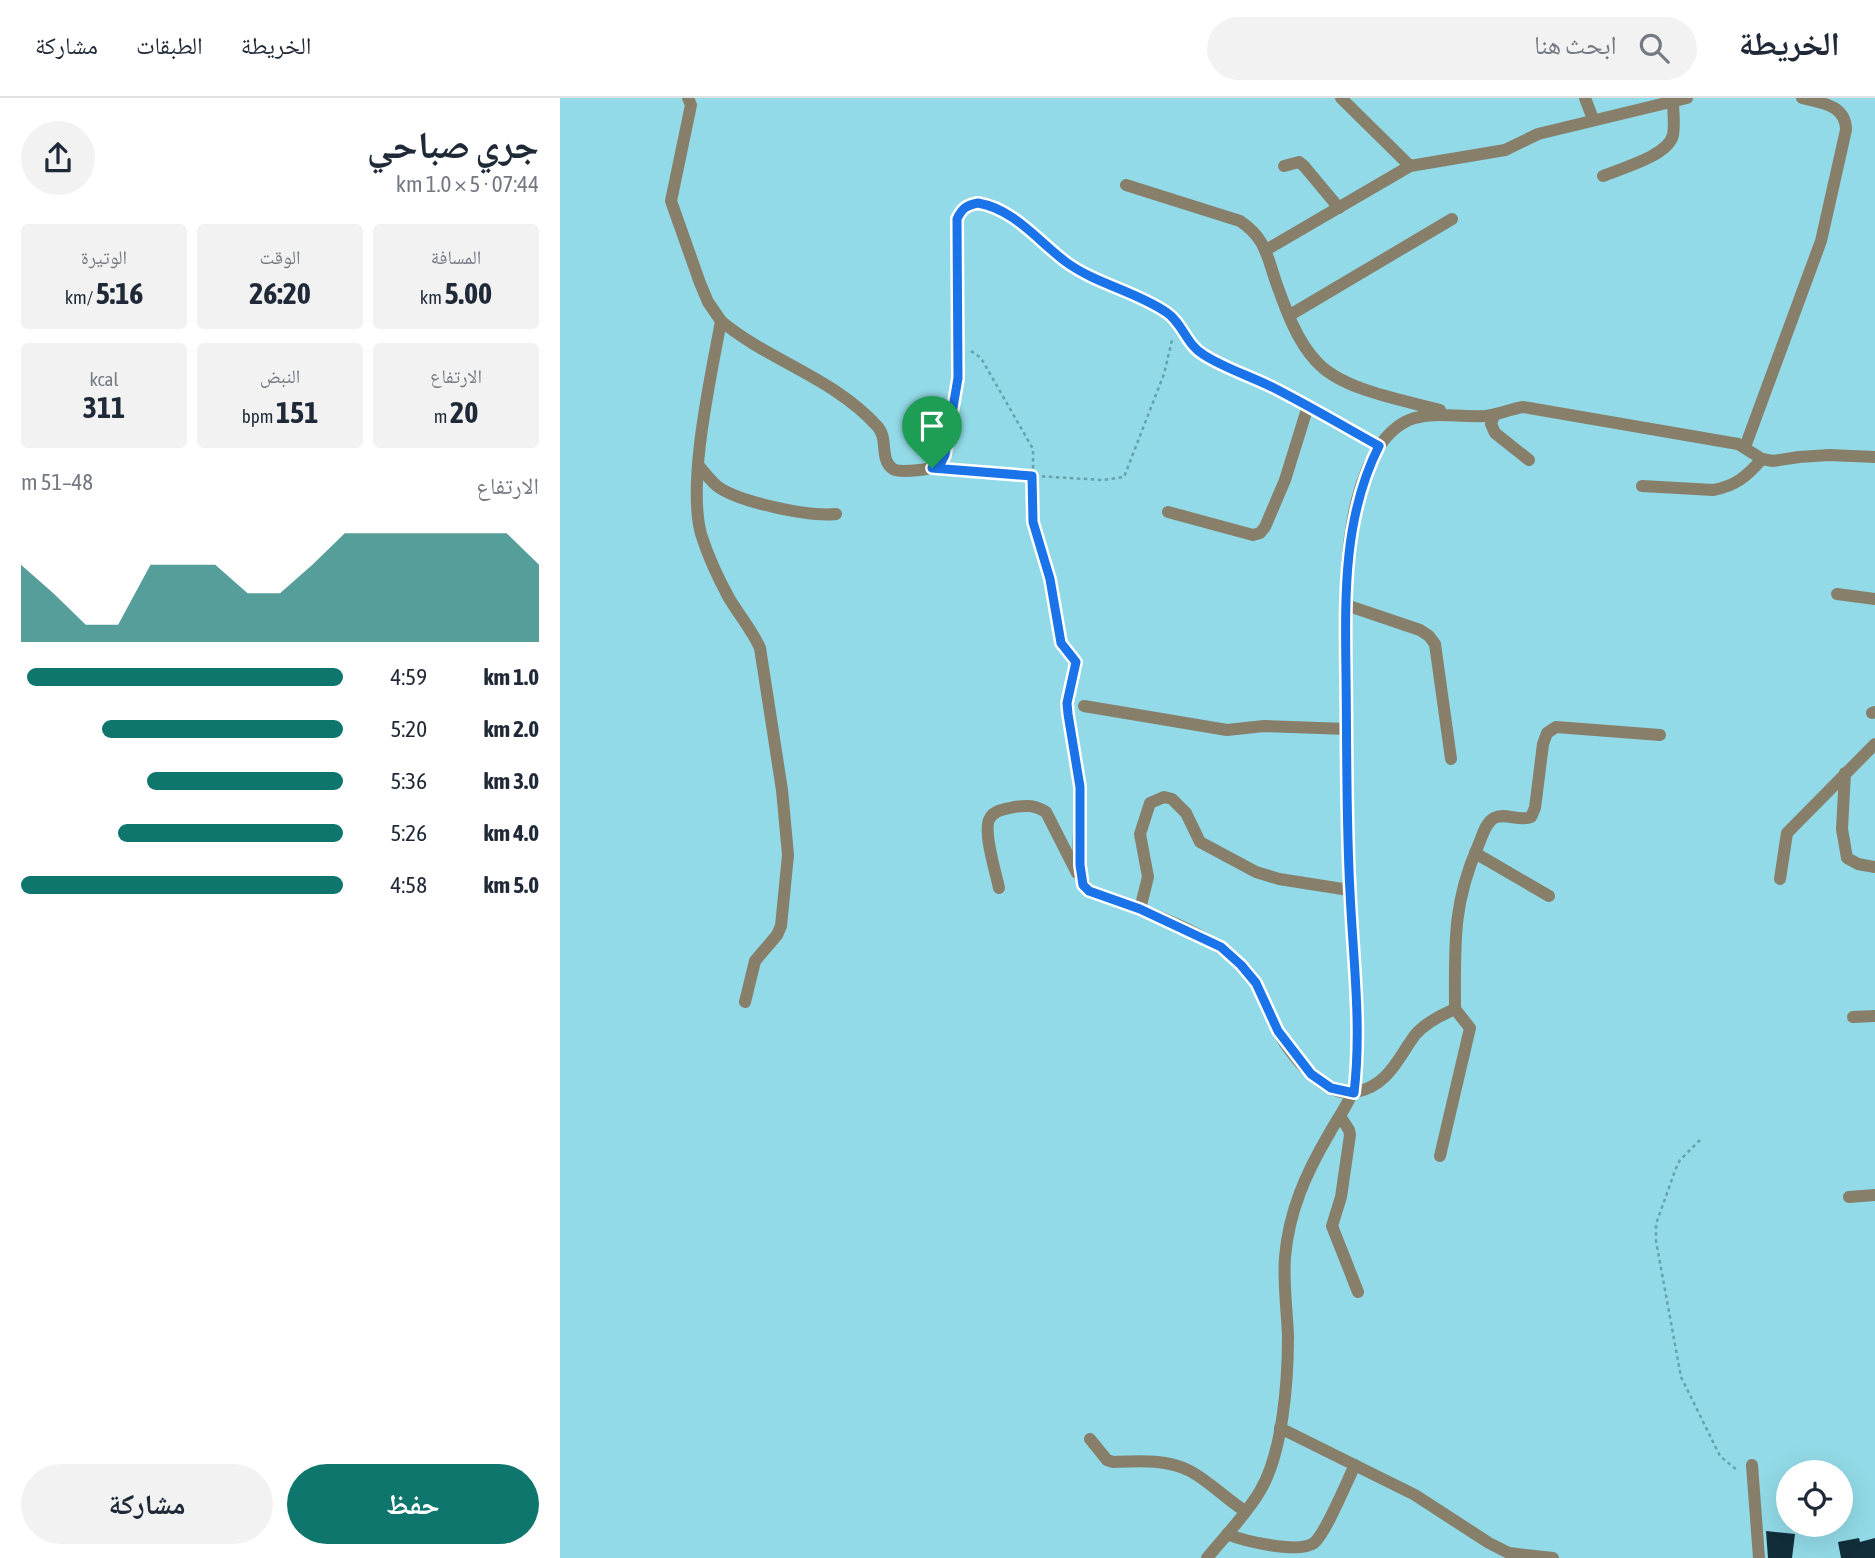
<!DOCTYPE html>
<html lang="ar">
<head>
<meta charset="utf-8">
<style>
  body { margin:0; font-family:"Asap Condensed","Noto Naskh Arabic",sans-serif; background:#f2f2f3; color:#1f2937; direction:rtl; height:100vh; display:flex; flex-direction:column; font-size:26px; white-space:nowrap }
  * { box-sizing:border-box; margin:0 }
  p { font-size:23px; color:#747a83 }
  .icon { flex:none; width:38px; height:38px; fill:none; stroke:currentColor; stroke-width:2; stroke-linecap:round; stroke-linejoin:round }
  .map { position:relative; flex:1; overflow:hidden; direction:ltr }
  .side { display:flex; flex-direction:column; background:#fff; width:560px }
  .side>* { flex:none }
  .fabs { position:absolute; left:1216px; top:1362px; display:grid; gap:14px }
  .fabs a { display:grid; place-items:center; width:77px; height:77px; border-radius:50%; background:#fff; box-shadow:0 7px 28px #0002; font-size:35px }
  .pin { position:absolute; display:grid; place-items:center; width:60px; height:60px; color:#fff; margin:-72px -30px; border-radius:50% 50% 50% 0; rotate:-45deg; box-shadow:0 0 7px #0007 }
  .pin .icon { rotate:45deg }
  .round { display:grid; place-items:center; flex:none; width:74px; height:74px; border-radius:37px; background:#f2f2f3 }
  .head { display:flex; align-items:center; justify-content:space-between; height:119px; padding:0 21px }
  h1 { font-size:38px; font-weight:700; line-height:52px }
  .figures { display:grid; grid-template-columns:repeat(3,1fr); gap:10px; height:119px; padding:7px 21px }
  .figures div { display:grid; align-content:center; border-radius:7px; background:#f2f2f3; text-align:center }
  .figures b { font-size:30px; font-weight:700 }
  .figures small { font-size:19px; font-weight:400 }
  .figures p { font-size:19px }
  .chart { height:196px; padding:14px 21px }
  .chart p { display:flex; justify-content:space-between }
  .chart svg { width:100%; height:126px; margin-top:7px; fill:#0f766e; opacity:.7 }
  .action { display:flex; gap:14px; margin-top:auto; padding:14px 21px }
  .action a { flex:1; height:80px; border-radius:42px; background:#0f766e; color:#fff; font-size:28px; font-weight:700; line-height:80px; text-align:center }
  .action a+a { background:#f2f2f3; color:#1f2937 }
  ul { padding:0 21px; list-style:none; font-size:23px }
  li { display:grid; grid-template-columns:112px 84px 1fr; align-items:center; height:52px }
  li i { height:18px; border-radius:9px; background:#0f766e }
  header { display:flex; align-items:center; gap:42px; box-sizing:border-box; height:98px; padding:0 35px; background:#fff; border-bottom:2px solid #e0e1e3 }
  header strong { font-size:33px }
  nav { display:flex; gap:38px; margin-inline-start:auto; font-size:24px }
  .search { width:490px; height:63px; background:#f2f2f3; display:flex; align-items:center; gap:18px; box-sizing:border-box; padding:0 24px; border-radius:38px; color:#747a83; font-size:26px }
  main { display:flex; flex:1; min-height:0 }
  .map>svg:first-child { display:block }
  .building { fill:#122e3b }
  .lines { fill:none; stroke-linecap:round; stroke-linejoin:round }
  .path { stroke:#66a2ac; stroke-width:2.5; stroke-dasharray:3.5 3.5; stroke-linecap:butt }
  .street { stroke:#877f69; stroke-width:12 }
  .route-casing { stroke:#fff; stroke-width:14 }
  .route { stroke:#1a73e8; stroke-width:9 }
</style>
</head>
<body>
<header>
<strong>الخريطة</strong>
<div class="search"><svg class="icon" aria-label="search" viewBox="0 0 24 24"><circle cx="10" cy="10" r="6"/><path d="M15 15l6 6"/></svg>ابحث هنا</div>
<nav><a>الخريطة</a><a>الطبقات</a><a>مشاركة</a></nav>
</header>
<main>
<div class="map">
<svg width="1315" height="1460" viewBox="0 0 1315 1460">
  <rect width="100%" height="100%" fill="#92dae7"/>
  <g class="building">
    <polygon points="1206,1433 1235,1436 1232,1460 1208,1460"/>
    <polygon points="1299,1440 1300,1444 1315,1440 1315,1460 1281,1460 1278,1444"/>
  </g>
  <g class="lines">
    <g class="path">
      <polyline points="411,253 421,260 473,351 473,424 490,481 501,545 508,554"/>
      <polyline points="391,373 543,382 564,379 604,276 612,242"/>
      <polyline points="1140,1042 1120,1062 1116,1070 1096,1126 1096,1143 1121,1279 1160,1358 1178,1373"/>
    </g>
    <g class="street">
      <path d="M 128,0 L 131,7 L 111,103 L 140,185 L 148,204 L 161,223 C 151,278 127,383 141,436 C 148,458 158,480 169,500 C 179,517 192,532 200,550 L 222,692 L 228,757 L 221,828 L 217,837 L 195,863 L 185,904"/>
      <polyline points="781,0 850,68"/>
      <polyline points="1025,0 1033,21"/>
      <polyline points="724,68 739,64 744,68 779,110"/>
      <path d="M 1043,78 C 1062,70 1108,58 1113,37 C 1115,26 1113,14 1113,3"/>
      <path d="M 566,87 L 680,123 C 706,140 707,159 717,187 C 726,212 737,243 756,263 C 781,292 843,302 880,312"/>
      <polyline points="706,152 850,68 945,52 978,36 1127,0"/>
      <polyline points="730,217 892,121"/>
      <path d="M 161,223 C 209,263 274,280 317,328 C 329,340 319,362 333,371 C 340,375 374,372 380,366 C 383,364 384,360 385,357 L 398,280 L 397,121 C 403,106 418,102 432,108 C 466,123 488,154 519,172 C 548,189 582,196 610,217 C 624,228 627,247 643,257 C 666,271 693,279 716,291 C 751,309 785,329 819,348"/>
      <polyline points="934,317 931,326 935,335 969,362"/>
      <path d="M 1185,349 L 1261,143 L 1286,32 C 1286,7 1262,5 1242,0"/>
      <path d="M 138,367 C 144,374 150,382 157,388 C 178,404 249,419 276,416"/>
      <path d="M 1082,388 L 1153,392 C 1176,388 1187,378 1202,361"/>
      <polyline points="608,414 693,437 700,435 705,429 725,382 748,308"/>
      <polyline points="1277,496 1315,501"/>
      <polyline points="786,507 860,532 869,538 875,546 891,661"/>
      <path d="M 516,564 L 507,605 L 508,616 C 511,641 517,666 520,692 C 523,720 510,772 529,793 C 580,811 664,837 695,883 C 705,898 709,916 717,932 C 730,956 764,1001 796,994 C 828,988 838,960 855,937 C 865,925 881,917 895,911 C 895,848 892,807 918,748 C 922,739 925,725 934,720 C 945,714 959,724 971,719 L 975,710 L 983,646 L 987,635 L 996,629 L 1100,637"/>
      <polyline points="524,608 667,632 704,628 787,631"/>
      <polyline points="1312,615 1315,614"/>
      <polyline points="1285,675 1282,731 1287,760 1298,766 1315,769"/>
      <polyline points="915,755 989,798"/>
      <polyline points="1220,781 1227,735 1315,646"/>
      <path d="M 439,790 C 436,775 422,732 430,720 C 434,712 446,711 454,709 C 467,707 475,707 486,714 L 517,775"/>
      <polyline points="580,811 588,779 580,736 590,705 604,699 612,701 626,715 640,744 696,774 719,781 789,792"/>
      <polyline points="1293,919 1315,918"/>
      <polyline points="780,1018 789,1032 790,1037 781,1099 772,1128 798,1194"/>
      <polyline points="880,1058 910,930 895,911"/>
      <polyline points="1289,1099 1315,1097"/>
      <polyline points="720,1330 855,1397 929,1445 949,1455 993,1460"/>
      <path d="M 530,1341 L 547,1362 L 553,1364 C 579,1363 607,1361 630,1373 C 649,1383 666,1401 685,1413"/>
      <polyline points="1192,1367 1199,1460"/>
      <path d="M 667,1436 C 684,1443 738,1456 754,1445 C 766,1435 787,1383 795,1367"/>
      <path d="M 647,1460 C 665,1438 686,1417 700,1393 C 723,1355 728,1282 728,1238 C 727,1212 723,1185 725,1159 C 729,1113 746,1075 769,1036 C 785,1007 796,1000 797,964 C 800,907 792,850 789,793 C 787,723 787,652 786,582 C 785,513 780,409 819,349 C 848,305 881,320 925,318 C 938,317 950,311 963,309 L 1178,346 L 1202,361 L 1213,363 L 1239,359 L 1269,357 L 1315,359"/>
    </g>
  </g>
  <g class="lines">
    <defs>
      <path id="route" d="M 418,105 C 454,111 478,143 506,164 C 536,186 575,193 606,214 C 623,225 626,247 644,257 C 666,271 693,279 716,291 C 751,309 785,329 819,348 C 783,419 785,499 786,576 C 787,649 786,722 790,794 C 793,861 802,928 794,995 L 771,990 L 751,976 L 718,933 L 696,885 L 681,867 L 661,849 L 580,811 L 529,793 L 523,787 L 520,767 L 520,689 L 508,616 L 507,605 L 516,564 L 501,545 L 490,481 L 473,424 L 472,378 L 372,370 L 380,367 L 385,357 L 398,280 L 397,121 C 402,110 407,107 418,105 Z"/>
    </defs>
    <use href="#route" class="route-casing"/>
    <use href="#route" class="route"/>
  </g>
</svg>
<div class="fabs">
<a><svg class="icon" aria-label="locate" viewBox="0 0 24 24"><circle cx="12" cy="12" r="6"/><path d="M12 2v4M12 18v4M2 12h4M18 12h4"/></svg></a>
</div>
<div class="pin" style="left:372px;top:370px;background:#1e9e55"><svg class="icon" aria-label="arrive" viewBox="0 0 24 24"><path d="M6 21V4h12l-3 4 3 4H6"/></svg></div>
</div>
<section class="side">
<div class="head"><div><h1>جري صباحي</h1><p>07:44 · 5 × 1.0 km</p></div><a class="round"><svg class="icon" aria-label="share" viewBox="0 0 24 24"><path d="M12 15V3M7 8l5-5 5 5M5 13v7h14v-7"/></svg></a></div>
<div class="figures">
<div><p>المسافة</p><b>5.00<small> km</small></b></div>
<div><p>الوقت</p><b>26:20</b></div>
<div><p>الوتيرة</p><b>5:16<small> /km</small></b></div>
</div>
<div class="figures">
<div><p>الارتفاع</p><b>20<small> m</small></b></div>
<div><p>النبض</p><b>151<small> bpm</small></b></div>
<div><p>kcal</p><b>311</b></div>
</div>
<div class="chart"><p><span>الارتفاع</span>48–51 m</p>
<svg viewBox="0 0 160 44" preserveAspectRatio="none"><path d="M0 44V17L10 27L20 38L30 38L40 17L50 17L60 17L70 27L80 27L90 17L100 6L110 6L120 6L130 6L140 6L150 6L160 17V44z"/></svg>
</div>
<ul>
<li><b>1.0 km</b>4:59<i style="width:98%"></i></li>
<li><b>2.0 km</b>5:20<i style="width:75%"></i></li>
<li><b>3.0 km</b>5:36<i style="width:61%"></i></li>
<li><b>4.0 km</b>5:26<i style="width:70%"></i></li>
<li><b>5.0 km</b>4:58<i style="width:100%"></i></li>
</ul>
<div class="action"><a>حفظ</a><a>مشاركة</a></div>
</section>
</main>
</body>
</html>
